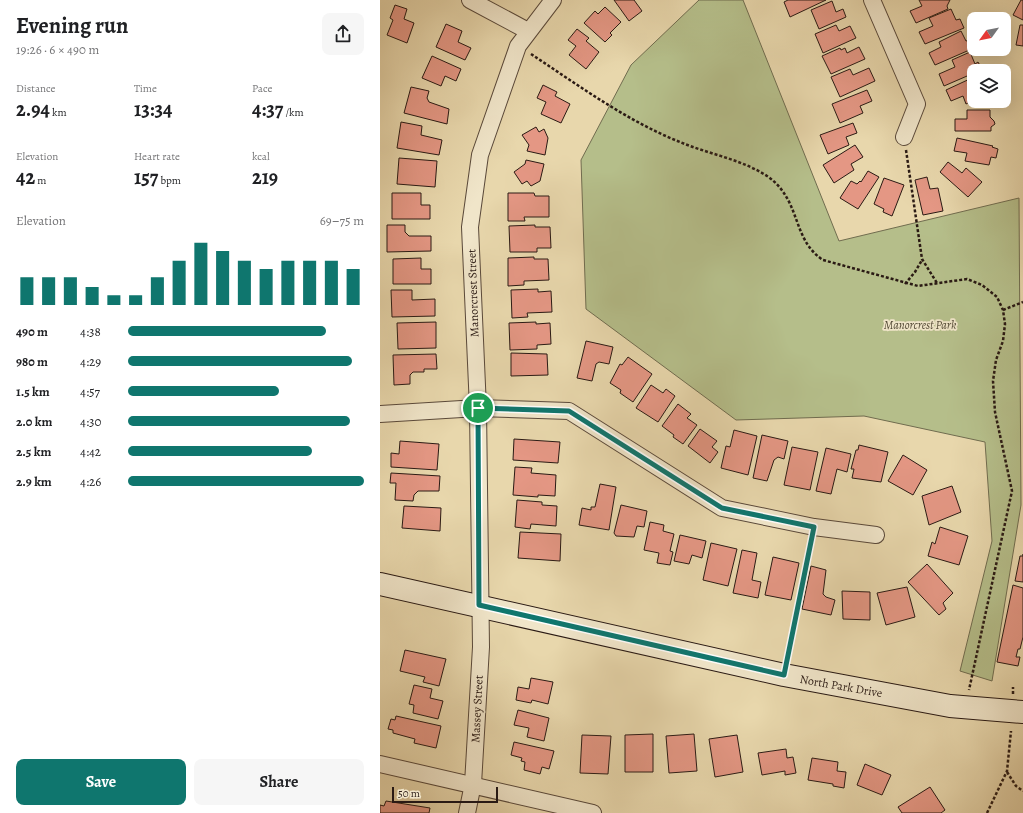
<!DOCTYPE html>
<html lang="en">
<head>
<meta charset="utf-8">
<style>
  body { margin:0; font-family:Alegreya,serif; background:#f6f6f6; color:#202124; height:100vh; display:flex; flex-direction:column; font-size:15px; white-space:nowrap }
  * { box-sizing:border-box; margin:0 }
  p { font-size:13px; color:#757577 }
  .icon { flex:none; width:22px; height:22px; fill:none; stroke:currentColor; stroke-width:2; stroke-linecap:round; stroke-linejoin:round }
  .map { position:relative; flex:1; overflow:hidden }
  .details { display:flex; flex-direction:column; background:#fff; width:380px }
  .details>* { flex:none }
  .needle { width:26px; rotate:237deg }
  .controls { position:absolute; left:587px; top:12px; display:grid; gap:8px }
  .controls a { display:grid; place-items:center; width:44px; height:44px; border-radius:8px; background:#fff; box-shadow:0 4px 16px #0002; font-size:20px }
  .scale { position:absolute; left:12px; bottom:10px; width:106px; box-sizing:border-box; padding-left:4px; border:2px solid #2a1a14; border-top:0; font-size:11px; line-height:14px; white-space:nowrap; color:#2a1a14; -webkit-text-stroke:3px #f0e5c9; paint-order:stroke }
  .pin { position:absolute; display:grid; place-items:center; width:34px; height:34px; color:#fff; margin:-17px; border:2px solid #fff; border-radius:50%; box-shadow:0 1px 4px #0007 }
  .round { display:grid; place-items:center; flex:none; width:42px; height:42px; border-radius:8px; background:#f6f6f6 }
  .headline { display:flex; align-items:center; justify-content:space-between; height:68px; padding:0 16px }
  h1 { font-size:22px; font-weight:700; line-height:30px }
  .figures { display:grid; grid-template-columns:repeat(3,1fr); gap:6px; height:68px; padding:4px 16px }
  .figures div { display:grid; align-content:center }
  .figures b { font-size:20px; font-weight:700 }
  .figures small { font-size:11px; font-weight:400 }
  .figures p { font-size:11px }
  .chart { height:112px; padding:8px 16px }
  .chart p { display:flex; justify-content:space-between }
  .chart svg { width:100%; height:72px; margin-top:4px; stroke:#0f766e; stroke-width:6 }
  .primary-button { display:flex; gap:8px; margin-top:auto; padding:8px 16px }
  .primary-button a { flex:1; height:46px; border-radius:8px; background:#0f766e; color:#fff; font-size:16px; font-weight:700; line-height:46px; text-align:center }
  .primary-button a+a { background:#f6f6f6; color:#202124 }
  ul { padding:0 16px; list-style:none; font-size:13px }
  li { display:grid; grid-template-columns:64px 48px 1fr; align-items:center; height:30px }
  li i { height:10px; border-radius:5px; background:#0f766e }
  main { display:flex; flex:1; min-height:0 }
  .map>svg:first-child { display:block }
  .green { fill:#b5be8a; stroke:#706c4f }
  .building { fill:#e49784; stroke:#2a1a14 }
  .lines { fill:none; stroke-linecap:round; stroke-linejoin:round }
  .street-casing { stroke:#5a493a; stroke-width:18 }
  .secondary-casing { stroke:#2a1a14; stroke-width:24 }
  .path { stroke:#2a1a14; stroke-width:2.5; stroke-dasharray:3 2; stroke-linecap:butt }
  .street { stroke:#f0e5c9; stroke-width:16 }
  .secondary { stroke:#f0e5c9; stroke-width:22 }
  .route-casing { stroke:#fff; stroke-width:8 }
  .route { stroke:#0f766e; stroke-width:5 }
  .labels { text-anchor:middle; stroke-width:3.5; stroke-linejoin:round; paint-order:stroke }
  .street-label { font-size:12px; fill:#2a1a14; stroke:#f0e5c9 }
  .park-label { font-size:12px; font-style:italic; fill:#544b37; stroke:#f0e5c9 }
</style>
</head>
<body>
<main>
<section class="details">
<div class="headline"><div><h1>Evening run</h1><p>19:26 · 6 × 490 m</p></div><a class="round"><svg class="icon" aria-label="share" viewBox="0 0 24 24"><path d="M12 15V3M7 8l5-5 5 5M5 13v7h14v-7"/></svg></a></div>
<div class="figures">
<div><p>Distance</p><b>2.94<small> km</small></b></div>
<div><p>Time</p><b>13:34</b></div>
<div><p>Pace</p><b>4:37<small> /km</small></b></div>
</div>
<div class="figures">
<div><p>Elevation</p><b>42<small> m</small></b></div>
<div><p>Heart rate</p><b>157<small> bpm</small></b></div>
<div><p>kcal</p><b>219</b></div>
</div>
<div class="chart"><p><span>Elevation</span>69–75 m</p>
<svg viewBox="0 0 160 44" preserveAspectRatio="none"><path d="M5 44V27M15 44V27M25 44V27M35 44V33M45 44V38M55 44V38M65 44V27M75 44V17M85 44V6M95 44V11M105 44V17M115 44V22M125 44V17M135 44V17M145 44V17M155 44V22"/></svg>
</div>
<ul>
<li><b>490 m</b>4:38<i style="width:84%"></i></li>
<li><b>980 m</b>4:29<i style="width:95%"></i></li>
<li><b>1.5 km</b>4:57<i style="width:64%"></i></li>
<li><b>2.0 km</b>4:30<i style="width:94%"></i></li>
<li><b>2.5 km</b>4:42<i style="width:78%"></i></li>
<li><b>2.9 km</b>4:26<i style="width:100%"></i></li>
</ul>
<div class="primary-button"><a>Save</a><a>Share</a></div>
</section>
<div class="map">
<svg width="643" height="813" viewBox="0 0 643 813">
  <rect width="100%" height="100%" fill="#e8d7ac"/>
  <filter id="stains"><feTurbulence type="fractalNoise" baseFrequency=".005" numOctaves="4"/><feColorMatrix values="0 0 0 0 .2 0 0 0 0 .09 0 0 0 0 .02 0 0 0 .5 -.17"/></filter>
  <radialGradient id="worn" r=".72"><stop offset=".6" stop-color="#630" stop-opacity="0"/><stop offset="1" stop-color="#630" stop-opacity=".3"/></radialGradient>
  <polygon class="green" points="319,0 363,0 459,241 639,198 641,505 612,681 580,671 612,541 605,442 484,416 356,420 206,309 201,160 251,65"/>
  <g class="building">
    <polygon points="234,0 254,0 262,11 249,21"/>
    <polygon points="408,0 446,0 410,17 404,2"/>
    <polygon points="539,0 570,0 567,6 568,9 536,23 530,11 542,6"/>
    <polygon points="641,0 643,0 643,20 633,15"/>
    <polygon points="452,1 456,12 463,9 466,17 439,29 431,10"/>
    <polygon points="15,5 27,9 24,19 34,23 27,43 7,35 13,20 10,18"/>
    <polygon points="225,7 241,22 230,33 232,35 225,42 204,23 215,11 218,14"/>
    <polygon points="571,9 576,20 580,19 584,28 545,44 539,32 553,26 549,18"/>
    <polygon points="66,24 82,31 78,42 91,48 85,60 56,47"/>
    <polygon points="456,25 459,31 470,26 476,38 443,53 435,34"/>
    <polygon points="640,25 643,25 643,46 636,45"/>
    <polygon points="197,29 209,38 206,41 219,52 206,69 189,55 196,46 188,40"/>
    <polygon points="581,31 586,41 590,40 594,48 555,65 549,53 561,47 559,42"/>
    <polygon points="479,47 485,59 451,74 442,56 460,48 461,50 465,48 467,53"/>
    <polygon points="590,52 595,64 598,62 602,69 594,71 594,73 564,86 559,74 575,67 572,60"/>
    <polygon points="52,56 81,69 76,81 65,76 61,86 42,78"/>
    <polygon points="489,68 495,81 460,97 451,77 470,69 473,75"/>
    <polygon points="594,77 594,100 586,104 583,96 571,101 566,90"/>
    <polygon points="163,85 177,92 175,96 190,104 181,123 161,114 166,102 157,98"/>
    <polygon points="31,87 49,91 47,98 49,102 69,109 67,124 24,113"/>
    <polygon points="487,90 492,101 480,106 483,113 460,123 452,104"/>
    <polygon points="587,110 610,110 610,117 614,121 615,124 611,127 611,131 575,131 575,119 587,119"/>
    <polygon points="21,122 42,126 41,135 62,140 59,155 17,148"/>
    <polygon points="473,123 477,133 466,137 469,145 448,154 440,135"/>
    <polygon points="156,127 159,132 164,129 168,138 165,155 147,151 149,145 142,135"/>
    <polygon points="577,138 613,146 612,147 618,149 616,158 611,157 609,165 585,161 587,153 574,151"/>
    <polygon points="475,145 483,157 471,164 474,170 454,183 443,165"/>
    <polygon points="19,158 57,161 55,187 17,184"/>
    <polygon points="146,160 164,164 160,181 151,186 147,181 142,184 134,172 145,164"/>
    <polygon points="568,162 582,173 586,168 602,182 588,197 560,172"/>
    <polygon points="488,171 499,177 478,209 460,198 471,181 477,184 480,181 481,182"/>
    <polygon points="547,177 550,189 558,188 563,211 543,215 535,180"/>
    <polygon points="504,178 524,185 512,216 503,212 504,209 494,204"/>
    <polygon points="12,193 41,193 41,205 50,205 50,219 12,219"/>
    <polygon points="128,193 154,193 155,196 169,196 169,217 144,217 145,221 128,221"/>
    <polygon points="7,225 25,225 25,232 29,236 51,236 51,251 7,252"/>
    <polygon points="155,225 155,227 170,227 171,248 157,248 157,252 130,252 129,226"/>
    <polygon points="154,257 154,259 168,259 169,280 144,281 144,285 128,286 128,258"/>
    <polygon points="41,258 41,269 51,269 51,284 13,284 13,259"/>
    <polygon points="158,289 158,292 171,291 172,312 147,313 148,317 132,318 131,290"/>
    <polygon points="11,290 32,290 32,300 55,299 55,316 12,317"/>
    <polygon points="56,322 56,348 18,349 17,323"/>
    <polygon points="156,322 156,324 170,323 171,344 157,345 157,349 130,350 129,323"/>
    <polygon points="206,341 233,347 229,364 219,362 216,364 212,381 197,378"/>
    <polygon points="131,353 167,354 168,375 131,376"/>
    <polygon points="56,354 57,369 44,369 44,372 33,372 30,375 30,384 14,385 13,355"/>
    <polygon points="248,357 272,374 253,402 240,393 241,390 230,383 240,364 242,365"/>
    <polygon points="271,385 283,393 286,389 295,396 278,422 256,408"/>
    <polygon points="298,404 311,414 307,418 317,425 303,444 293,437 294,435 282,426"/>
    <polygon points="320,429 337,441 332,447 338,452 330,463 308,446"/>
    <polygon points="354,430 377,436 368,475 341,468 346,446 350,447"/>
    <polygon points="382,435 408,441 404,459 398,457 394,460 387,481 373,478"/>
    <polygon points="134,439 180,442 178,463 133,460"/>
    <polygon points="20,441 59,444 57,470 11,467 11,453 19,454"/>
    <polygon points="479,445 508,452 501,482 472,478 474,469 471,469 476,450 478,450"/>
    <polygon points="412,447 438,452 430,490 404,485"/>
    <polygon points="446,448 471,454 467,472 457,469 451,494 436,491"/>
    <polygon points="523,455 547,470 533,495 508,481"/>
    <polygon points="135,467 152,468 151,473 176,475 175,496 158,495 158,497 133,495"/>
    <polygon points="11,473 60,476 59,491 38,491 34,495 33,501 15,500 16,483 10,483"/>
    <polygon points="220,484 236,487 229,530 199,525 202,508 211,510 211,507 215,507"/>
    <polygon points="572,486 581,512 549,525 542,496"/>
    <polygon points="137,500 162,502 162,505 177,506 176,526 151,524 150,529 135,527"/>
    <polygon points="241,505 267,511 264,527 257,526 254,537 236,536 234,533"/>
    <polygon points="24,506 61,508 60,531 22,528"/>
    <polygon points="270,522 284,525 283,531 294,534 290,551 293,552 290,565 277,563 279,553 264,550"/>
    <polygon points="560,527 588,536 579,565 548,556 552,542 555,544"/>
    <polygon points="140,532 181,534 180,561 138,558"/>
    <polygon points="300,535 326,541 322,558 312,555 309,564 294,561"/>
    <polygon points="331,543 357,549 348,586 323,580"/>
    <polygon points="362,550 377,553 372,580 381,582 378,598 353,593"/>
    <polygon points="643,554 643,582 635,581 640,556 643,556"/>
    <polygon points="393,557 419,563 411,600 385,595"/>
    <polygon points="547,564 573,593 563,603 566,609 559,615 528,582"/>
    <polygon points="431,566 446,570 443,594 446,597 455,600 451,615 422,609"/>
    <polygon points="633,585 643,588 643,637 640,649 638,649 636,657 640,657 638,666 617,662"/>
    <polygon points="527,587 535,617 506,625 497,593"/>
    <polygon points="462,591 490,592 490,620 463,619"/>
    <polygon points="25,650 66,659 59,686 43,682 45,677 20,671"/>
    <polygon points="151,678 173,682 168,704 152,700 151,703 136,700 138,687 149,689"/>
    <polygon points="34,685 52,689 50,698 63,701 58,719 33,713 34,705 29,704"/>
    <polygon points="138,710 169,718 164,741 147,737 149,728 134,725"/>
    <polygon points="16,716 61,726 56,748 34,743 35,739 13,733 13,730 8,729 11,719 15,720"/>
    <polygon points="273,734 273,772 245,772 245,735"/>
    <polygon points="314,734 317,771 289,773 286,736"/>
    <polygon points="202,735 231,736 228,774 200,773"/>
    <polygon points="357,735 363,772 335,777 329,739"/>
    <polygon points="134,742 174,751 169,769 162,767 160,774 144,770 145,762 141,761 142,758 131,755"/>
    <polygon points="406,749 407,758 413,757 416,773 405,775 405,771 382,775 378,753"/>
    <polygon points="432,758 458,762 457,771 466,772 464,788 453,786 453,784 428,780"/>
    <polygon points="485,764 511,775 502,795 477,785"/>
    <polygon points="550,787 565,810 561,813 522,813 518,807"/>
    <polygon points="6,801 50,808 49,813 0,813 0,805 4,806"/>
  </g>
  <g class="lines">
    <defs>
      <g id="street">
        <polyline points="90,0 148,31"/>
        <polyline points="492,0 537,104 524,137"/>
        <polyline points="0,414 98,408 189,411 342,508 434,527 496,535"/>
        <polyline points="0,764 213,813"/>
        <polyline points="87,813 93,784 101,647 98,408 90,227 100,155 138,46 173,0"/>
      </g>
      <polyline id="secondary" points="0,584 404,675 570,706 643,712"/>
    </defs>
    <use href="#street" class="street-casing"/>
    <use href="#secondary" class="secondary-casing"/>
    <g class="path">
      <path d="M 151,54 C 198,85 247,121 300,142 C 328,154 361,159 387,176 C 422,200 411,239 443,260 L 538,286 L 587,279 L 602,285 L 617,297 L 623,310 L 625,324 L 623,341 L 616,360 L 613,381 L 615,412 L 632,491 L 589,690"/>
      <polyline points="526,150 542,259 557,283"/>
      <polyline points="525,284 535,272 542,260"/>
      <polyline points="623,310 643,302"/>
      <polyline points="407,659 431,541"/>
      <polyline points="633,694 633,687"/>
      <polyline points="627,772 636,786 643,791"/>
      <polyline points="607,813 627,771 631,731"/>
    </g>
    <use href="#street" class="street"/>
    <use href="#secondary" class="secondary"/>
  </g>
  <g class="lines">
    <defs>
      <polygon id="route" points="98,408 189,411 342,508 434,527 404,675 99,605"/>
    </defs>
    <use href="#route" class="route-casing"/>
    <use href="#route" class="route"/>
  </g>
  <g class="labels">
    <g class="street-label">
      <text transform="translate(93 293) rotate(-92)" y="4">Manorcrest Street</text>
      <text transform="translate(461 686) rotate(10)" y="4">North Park Drive</text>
      <text transform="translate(97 709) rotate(-87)" y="4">Massey Street</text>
    </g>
    <g class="park-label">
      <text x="540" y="329">Manorcrest Park</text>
    </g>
  </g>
  <rect width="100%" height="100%" filter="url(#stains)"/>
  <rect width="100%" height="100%" fill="url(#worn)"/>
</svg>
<div class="controls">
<a><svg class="needle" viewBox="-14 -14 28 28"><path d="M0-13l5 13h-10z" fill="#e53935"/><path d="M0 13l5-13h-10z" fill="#757577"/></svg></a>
<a><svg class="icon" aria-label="layers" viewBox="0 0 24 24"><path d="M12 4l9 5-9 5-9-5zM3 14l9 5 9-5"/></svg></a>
</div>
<div class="scale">50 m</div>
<div class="pin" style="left:98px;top:408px;background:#1e9e55"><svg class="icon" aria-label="arrive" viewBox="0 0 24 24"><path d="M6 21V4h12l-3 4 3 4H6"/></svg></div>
</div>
</main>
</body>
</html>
